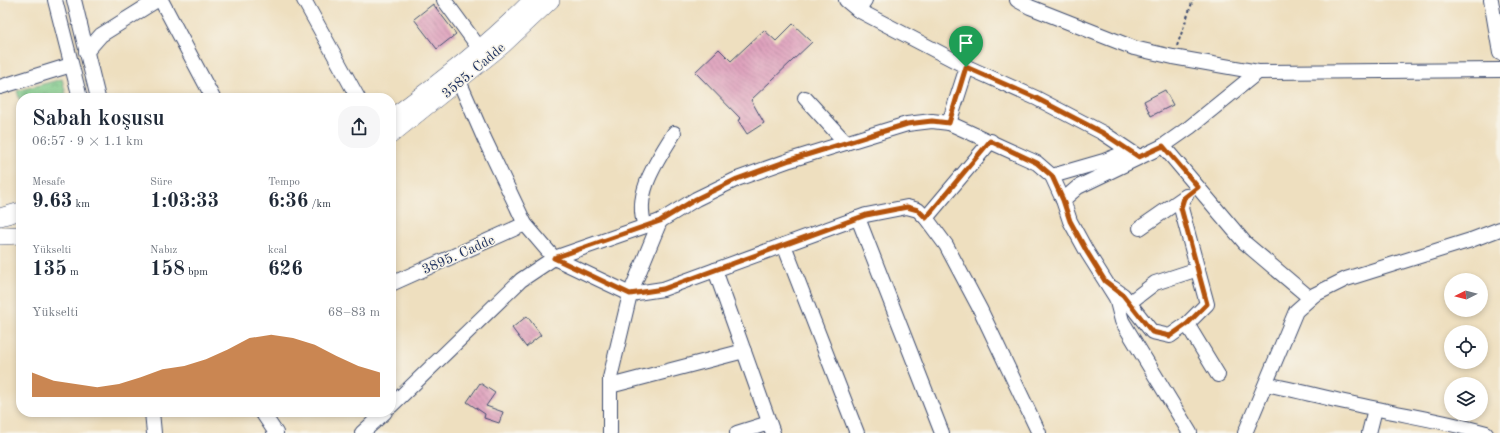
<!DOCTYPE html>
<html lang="tr">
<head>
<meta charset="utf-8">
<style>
  body { margin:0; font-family:"Old Standard TT",serif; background:#f6f6f7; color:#1f2937; height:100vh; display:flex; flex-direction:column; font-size:15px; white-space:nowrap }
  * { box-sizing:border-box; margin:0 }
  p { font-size:13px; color:#747a83 }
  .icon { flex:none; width:22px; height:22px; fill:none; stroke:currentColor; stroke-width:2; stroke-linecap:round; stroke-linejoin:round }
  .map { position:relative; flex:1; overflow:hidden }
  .details { position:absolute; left:16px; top:93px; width:380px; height:324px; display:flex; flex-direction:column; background:#fff; border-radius:16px; box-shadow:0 2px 6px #0003 }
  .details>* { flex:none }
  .needle { width:26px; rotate:264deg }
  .fabs { position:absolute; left:1444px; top:273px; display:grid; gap:8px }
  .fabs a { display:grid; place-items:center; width:44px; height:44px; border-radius:50%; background:#fff; box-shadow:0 2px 6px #0003; font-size:20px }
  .pin { position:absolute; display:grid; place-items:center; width:34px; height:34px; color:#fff; margin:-41px -17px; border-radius:50% 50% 50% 0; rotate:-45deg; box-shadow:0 0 4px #0007 }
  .pin .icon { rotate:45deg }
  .round { display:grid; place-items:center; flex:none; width:42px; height:42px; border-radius:16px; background:#f6f6f7 }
  .headline { display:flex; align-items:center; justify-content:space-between; height:68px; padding:0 16px }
  h1 { font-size:22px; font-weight:700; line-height:30px }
  .stats { display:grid; grid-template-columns:repeat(3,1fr); gap:6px; height:68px; padding:4px 16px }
  .stats div { display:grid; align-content:center }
  .stats b { font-size:20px; font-weight:700 }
  .stats small { font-size:11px; font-weight:400 }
  .stats p { font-size:11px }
  .chart { height:112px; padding:8px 16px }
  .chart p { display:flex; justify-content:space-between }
  .chart svg { width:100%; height:72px; margin-top:4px; fill:#b45309; opacity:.7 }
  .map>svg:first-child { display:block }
  .park { fill:url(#park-crowns); stroke:#4c7c72 }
  .building { fill:url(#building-back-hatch) }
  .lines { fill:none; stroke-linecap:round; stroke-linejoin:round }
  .minor-casing { stroke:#3b496d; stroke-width:16 }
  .major-casing { stroke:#3b496d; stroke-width:18 }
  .path { stroke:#3b496d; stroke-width:2; stroke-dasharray:3 3; stroke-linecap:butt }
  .minor { stroke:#fff; stroke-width:14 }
  .major { stroke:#fff; stroke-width:17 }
  .route-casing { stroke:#fff; stroke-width:8 }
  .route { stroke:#b45309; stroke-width:5 }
  .labels { text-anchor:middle; stroke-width:3; stroke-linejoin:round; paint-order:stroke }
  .street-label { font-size:14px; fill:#1b2f5e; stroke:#f7f3e8 }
</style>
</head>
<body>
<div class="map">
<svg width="1500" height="433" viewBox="0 0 1500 433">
  <defs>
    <pattern id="park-crowns" width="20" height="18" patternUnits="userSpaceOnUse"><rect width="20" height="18" fill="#7cc887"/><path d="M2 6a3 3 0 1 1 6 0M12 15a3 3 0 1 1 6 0" fill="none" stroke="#65a372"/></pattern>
    <pattern id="building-back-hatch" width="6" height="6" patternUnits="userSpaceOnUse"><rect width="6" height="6" fill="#dea0bc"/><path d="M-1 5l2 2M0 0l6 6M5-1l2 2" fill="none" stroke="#b3839c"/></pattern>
  </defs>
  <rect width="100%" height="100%" fill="#f7f3e8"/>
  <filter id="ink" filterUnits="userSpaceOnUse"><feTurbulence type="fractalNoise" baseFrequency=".025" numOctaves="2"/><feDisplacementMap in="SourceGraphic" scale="8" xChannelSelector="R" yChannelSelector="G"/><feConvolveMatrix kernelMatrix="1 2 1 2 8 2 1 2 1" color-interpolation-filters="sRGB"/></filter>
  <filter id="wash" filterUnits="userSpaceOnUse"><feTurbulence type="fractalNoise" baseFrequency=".012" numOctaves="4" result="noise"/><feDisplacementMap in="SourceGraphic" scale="16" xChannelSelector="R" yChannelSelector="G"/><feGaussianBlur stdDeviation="0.9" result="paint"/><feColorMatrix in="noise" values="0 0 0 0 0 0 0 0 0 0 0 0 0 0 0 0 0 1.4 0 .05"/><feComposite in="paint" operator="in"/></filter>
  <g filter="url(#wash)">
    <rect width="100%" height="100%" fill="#eedfbf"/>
    <polygon class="park" points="62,79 67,98 21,98 21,104 17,91"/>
    <g id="blocks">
      <g class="building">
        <polygon points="433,4 456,34 437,49 414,19"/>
        <polygon points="793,24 812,42 751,100 764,123 747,134 738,120 741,119 695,72 719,49 731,61 764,30 776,41"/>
        <polygon points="1165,90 1173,105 1151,116 1144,101"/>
        <polygon points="527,316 541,335 526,347 512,328"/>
        <polygon points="480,383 495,393 486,406 503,412 499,423 484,418 485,414 467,402"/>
      </g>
    </g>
  </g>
  <g filter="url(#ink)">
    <use href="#blocks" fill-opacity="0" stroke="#3b496d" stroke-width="1"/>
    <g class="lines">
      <defs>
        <g id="minor">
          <polyline points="55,0 80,98"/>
          <polyline points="74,0 98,98"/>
          <polyline points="161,0 213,98"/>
          <polyline points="304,0 358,98"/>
          <polyline points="444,0 480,49"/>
          <polyline points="846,0 858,10 967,67 1036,98 1103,133 1139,157"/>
          <polyline points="1017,0 1030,7 1134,48 1173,57 1258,72 1500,70"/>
          <polyline points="1491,0 1500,53"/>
          <polyline points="858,10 865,0"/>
          <polyline points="86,52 101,35 157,0"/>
          <polyline points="459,81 484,138 525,224 554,258 630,294 663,289 866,215 907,207 918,210 926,218 946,245 980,309 1039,433"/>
          <polyline points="0,87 71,65"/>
          <polyline points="805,98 846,143"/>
          <polyline points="949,123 967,67"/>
          <polyline points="1163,146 1245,243 1310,298"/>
          <polyline points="1052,176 1104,161 1129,151"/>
          <polyline points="1063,200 1078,187 1163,146 1190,127 1258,72"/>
          <polyline points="858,218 942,433"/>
          <polyline points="926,218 991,141"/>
          <path d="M 645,226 C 633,193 658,160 674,133"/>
          <polyline points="1140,228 1186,196"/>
          <polyline points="784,245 857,433"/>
          <polyline points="715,270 773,433"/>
          <polyline points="391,284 525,224"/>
          <polyline points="1113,288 1123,295 1152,332 1170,336 1187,324 1207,304 1181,208 1184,198"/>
          <polyline points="1129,303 1155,283 1198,269"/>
          <polyline points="1187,324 1218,375"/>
          <path d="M 1266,384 C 1301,391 1337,401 1373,408 C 1410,416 1449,422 1486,433"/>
          <polyline points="610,386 744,351"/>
          <polyline points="391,406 521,280 554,258 660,221 696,199 737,179 790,160 907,124 932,121 949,123 1006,149 1037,163 1052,176 1063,200 1070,221 1087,252 1116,298 1122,321 1190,433"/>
          <polyline points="152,412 154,433"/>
          <polyline points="262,412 276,433"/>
          <polyline points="362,433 385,412"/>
          <polyline points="610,433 610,378 630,294 660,221"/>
          <polyline points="737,433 769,423"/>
          <polyline points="1245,433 1296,311 1314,295 1346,279 1471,240 1500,229"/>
          <polyline points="1369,433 1375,409"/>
        </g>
        <g id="major">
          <path d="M 391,118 C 440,82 489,44 532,0"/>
          <polyline points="391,135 503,45 551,0"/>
          <polyline points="0,217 21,211"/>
          <polyline points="0,236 21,235"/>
        </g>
      </defs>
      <use href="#minor" class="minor-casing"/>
      <use href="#major" class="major-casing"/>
      <polyline class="path" points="1177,46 1193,0"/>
      <use href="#minor" class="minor"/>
      <use href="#major" class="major"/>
    </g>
  </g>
  <g class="lines" filter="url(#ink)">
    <defs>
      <polygon id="route" points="966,67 1036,98 1103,133 1139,157 1163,146 1198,187 1184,198 1181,208 1207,304 1187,324 1170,336 1152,332 1123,295 1105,281 1087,252 1070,221 1063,200 1052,176 1037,163 990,141 926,218 918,210 907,207 866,215 663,289 630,294 554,258 660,221 696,199 737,179 790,160 907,124 932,121 949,123"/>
    </defs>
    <use href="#route" class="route-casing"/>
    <use href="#route" class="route"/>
  </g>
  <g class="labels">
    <g class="street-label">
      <text transform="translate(473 70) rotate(-40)" y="5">3585. Cadde</text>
      <text transform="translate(458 254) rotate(-24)" y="5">3895. Cadde</text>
    </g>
  </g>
</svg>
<div class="fabs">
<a><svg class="needle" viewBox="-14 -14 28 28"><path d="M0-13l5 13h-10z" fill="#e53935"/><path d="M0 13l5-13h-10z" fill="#747a83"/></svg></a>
<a><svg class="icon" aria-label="locate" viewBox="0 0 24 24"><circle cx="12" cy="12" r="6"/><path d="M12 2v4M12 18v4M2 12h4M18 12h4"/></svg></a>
<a><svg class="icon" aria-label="layers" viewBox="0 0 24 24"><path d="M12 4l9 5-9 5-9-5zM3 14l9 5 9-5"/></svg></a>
</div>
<div class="pin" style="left:966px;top:67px;background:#1e9e55"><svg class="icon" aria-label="arrive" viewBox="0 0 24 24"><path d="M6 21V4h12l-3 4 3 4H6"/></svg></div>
<section class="details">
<div class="headline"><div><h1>Sabah koşusu</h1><p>06:57 · 9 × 1.1 km</p></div><a class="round"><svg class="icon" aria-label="share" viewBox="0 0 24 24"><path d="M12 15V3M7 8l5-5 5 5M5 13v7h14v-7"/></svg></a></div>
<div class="stats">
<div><p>Mesafe</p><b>9.63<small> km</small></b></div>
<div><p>Süre</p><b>1:03:33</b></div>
<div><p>Tempo</p><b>6:36<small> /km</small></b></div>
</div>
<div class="stats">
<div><p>Yükselti</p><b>135<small> m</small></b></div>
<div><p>Nabız</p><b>158<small> bpm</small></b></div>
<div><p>kcal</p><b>626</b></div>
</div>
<div class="chart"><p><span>Yükselti</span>68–83 m</p>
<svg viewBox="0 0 160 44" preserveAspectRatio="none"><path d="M0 44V29L10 34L20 36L30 38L40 36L50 32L60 27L70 25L80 21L90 15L100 8L110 6L120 8L130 12L140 19L150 25L160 29V44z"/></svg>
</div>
</section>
</div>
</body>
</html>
